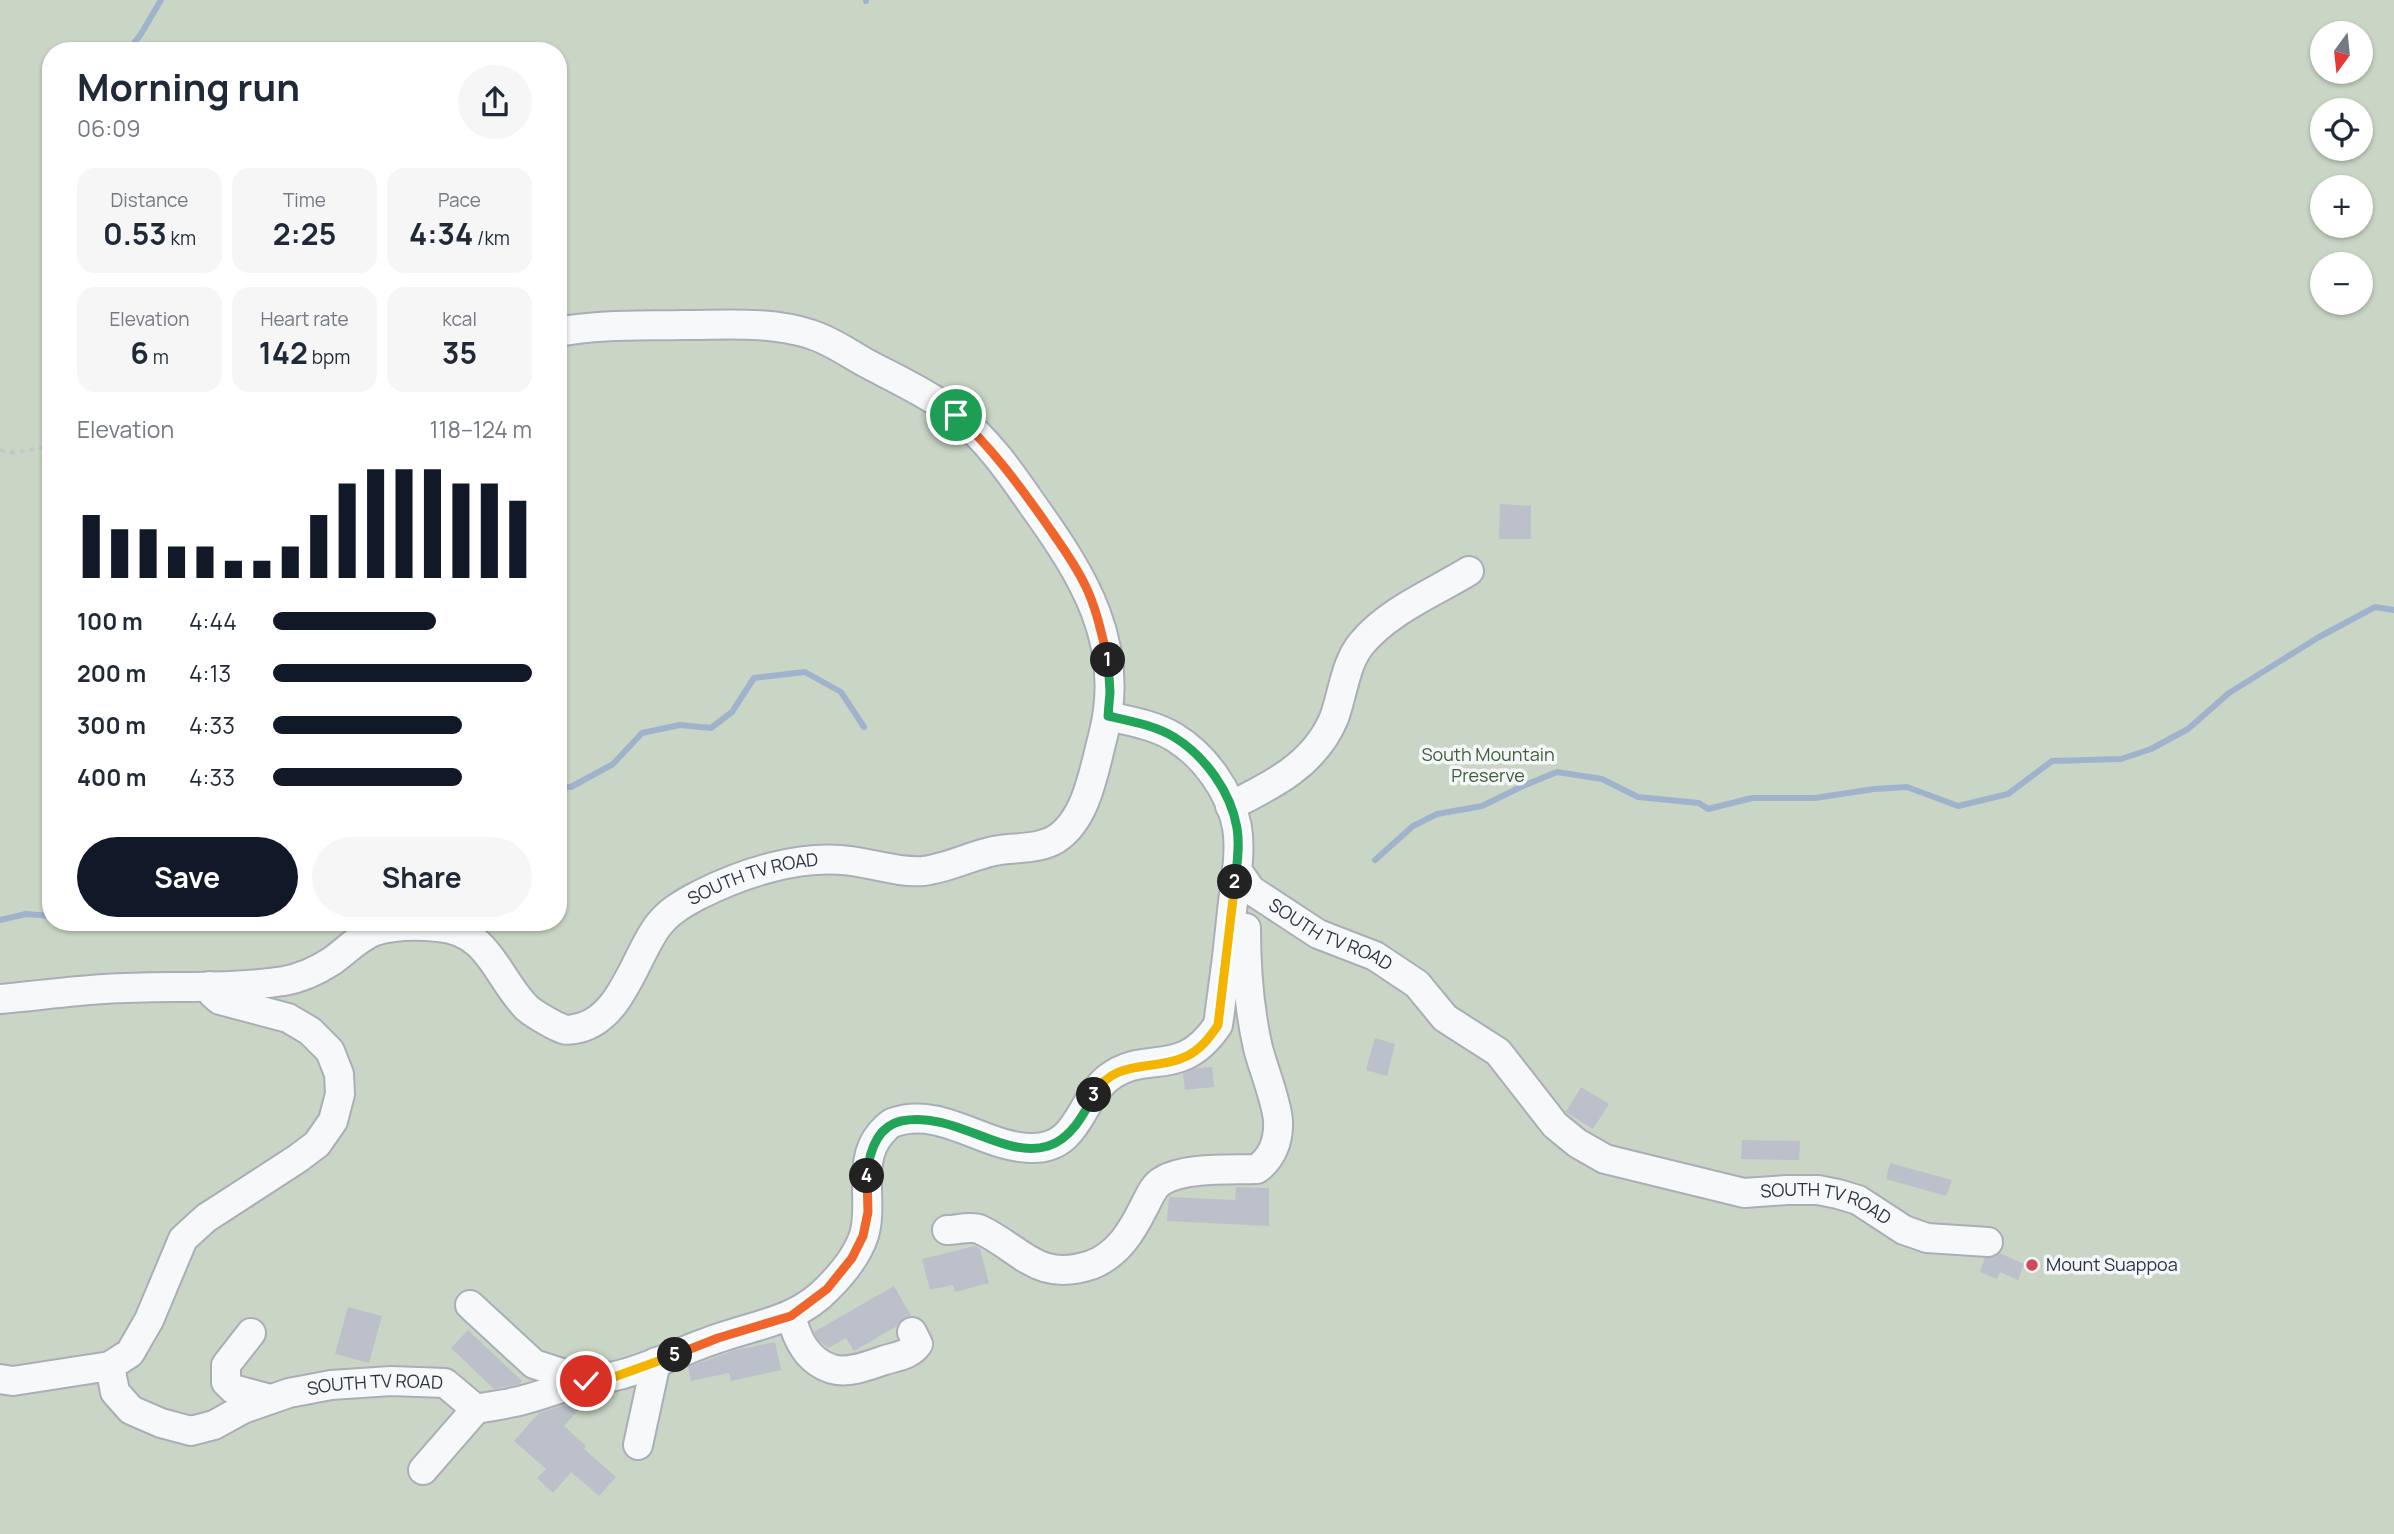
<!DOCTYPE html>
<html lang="en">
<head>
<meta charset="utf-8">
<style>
  body { margin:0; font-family:Manrope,sans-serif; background:#f6f6f7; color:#1f2937; height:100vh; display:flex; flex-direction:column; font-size:26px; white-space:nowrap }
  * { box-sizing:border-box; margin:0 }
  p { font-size:23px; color:#747a83 }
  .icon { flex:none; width:38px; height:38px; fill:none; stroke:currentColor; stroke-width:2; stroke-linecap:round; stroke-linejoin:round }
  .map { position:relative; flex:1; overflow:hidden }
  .panel { position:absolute; left:42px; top:42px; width:525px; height:889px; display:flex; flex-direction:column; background:#fff; border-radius:28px; box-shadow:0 2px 5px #0004 }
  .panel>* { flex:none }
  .needle { width:46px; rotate:195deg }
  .fabs { position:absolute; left:2310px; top:21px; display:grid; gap:14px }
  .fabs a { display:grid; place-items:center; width:63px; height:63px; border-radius:50%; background:#fff; box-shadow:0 2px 5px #0004; font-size:35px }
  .pin { position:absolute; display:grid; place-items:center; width:60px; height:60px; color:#fff; margin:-30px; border:4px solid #fff; border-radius:50%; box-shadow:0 2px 7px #0007 }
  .km { position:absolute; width:35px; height:35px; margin:-18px; border-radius:50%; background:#222; color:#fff; font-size:19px; line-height:35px; text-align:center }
  .round { display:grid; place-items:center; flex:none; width:74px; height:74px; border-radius:37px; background:#f6f6f7 }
  .head { display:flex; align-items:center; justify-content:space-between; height:119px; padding:0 35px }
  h1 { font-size:38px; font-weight:700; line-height:52px }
  .stats { display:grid; grid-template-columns:repeat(3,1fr); gap:10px; height:119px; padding:7px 35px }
  .stats div { display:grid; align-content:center; border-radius:18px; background:#f6f6f7; text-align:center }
  .stats b { font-size:30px; font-weight:700 }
  .stats small { font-size:19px; font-weight:400 }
  .stats p { font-size:19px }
  .chart { height:196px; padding:14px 35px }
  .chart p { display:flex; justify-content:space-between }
  .chart svg { width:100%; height:126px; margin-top:7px; stroke:#111827; stroke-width:6 }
  .button { display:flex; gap:14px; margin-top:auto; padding:14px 35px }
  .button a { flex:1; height:80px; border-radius:42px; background:#111827; color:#fff; font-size:28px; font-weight:700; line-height:80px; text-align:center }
  .button a+a { background:#f6f6f7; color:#1f2937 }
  ul { padding:0 35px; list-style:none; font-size:23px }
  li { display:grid; grid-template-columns:112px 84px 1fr; align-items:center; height:52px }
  li i { height:18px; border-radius:9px; background:#111827 }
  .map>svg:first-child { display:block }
  .green { fill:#c9d6c5; fill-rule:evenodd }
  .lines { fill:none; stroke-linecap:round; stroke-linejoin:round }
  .stream { stroke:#9fb4cc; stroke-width:6 }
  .building { fill:#bbc0ca }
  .minor-casing { stroke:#a9aeb7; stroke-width:32 }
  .path { stroke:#c2c5cb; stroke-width:3.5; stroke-dasharray:5 5; stroke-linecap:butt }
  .minor { stroke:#f7f8fa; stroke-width:28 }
  .split-1-casing { stroke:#fff; stroke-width:14 }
  .split-2-casing { stroke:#fff; stroke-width:14 }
  .split-3-casing { stroke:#fff; stroke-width:14 }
  .split-4-casing { stroke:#fff; stroke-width:14 }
  .split-5-casing { stroke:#fff; stroke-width:14 }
  .split-6-casing { stroke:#fff; stroke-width:14 }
  .split-1 { stroke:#f0652b; stroke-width:9 }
  .split-2 { stroke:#22a559; stroke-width:9 }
  .split-3 { stroke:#f5b400; stroke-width:9 }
  .split-4 { stroke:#22a559; stroke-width:9 }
  .split-5 { stroke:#f0652b; stroke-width:9 }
  .split-6 { stroke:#f5b400; stroke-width:9 }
  .poi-dot { fill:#d1495b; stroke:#f4f6f9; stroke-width:2.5 }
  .labels { text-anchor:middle; stroke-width:7; stroke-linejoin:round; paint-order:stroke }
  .park-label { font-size:18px; fill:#3f6138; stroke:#f4f6f9 }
  .street-label { font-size:18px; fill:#2b3445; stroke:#f4f6f9 }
  .poi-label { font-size:18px; fill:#2b3445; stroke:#f4f6f9; text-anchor:start }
</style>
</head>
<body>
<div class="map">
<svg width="2394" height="1534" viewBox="0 0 2394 1534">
  <rect width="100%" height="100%" fill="#e4e7ec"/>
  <path class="green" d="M 0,0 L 2394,0 L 2394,1534 L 0,1534 ZM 2322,33 L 2361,33 L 2361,72 L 2322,72 ZM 51,51 L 558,51 L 558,922 L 51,922 ZM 2322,110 L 2361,110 L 2361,149 L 2322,149 ZM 2322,187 L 2361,187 L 2361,226 L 2322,226 ZM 2322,264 L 2361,264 L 2361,303 L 2322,303 Z"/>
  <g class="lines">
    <g class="stream">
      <polyline points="866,1 866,0"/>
      <polyline points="128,51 141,34 161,0"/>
      <polyline points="558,787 571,787 613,764 642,733 680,725 711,728 732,712 754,678 805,672 841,692 864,727"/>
      <polyline points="1375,860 1413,826 1437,814 1482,806 1523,786 1557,772 1602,779 1638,797 1699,803 1708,809 1752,798 1815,798 1874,789 1907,787 1958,806 2008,794 2052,761 2121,759 2151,749 2188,729 2229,693 2319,637 2375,607 2394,610"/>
      <polyline points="0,920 26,914 51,916"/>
      <polyline points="103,922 104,922"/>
    </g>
  </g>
  <g class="building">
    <polygon points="1500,504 1531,506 1531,539 1499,539"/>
    <polygon points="1375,1038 1395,1044 1387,1076 1366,1070"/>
    <polygon points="1212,1067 1214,1087 1185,1090 1183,1074 1197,1068"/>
    <polygon points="1581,1087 1609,1104 1593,1129 1566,1112"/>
    <polygon points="1742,1140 1800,1141 1799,1160 1741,1159"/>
    <polygon points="1890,1163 1952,1180 1946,1196 1886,1179"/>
    <polygon points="1236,1187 1269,1188 1269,1226 1167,1221 1169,1197 1235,1200"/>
    <polygon points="975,1246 980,1249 989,1283 955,1292 953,1285 930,1290 922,1259"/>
    <polygon points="1999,1253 2024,1264 2018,1280 2000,1272 1997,1279 1980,1272 1985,1258 1995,1257"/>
    <polygon points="894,1286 911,1316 904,1318 897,1326 854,1351 846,1338 828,1348 818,1339 814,1332"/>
    <polygon points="348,1307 382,1316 369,1363 335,1354"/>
    <polygon points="468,1330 522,1381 519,1384 494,1389 451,1348"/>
    <polygon points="775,1342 781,1370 731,1381 729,1373 691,1381 688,1367 736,1350"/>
    <polygon points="590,1397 564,1426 586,1446 584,1449 616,1477 599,1496 571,1472 553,1493 537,1478 546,1469 514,1441 539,1413"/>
  </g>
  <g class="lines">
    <defs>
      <g id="minor">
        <path d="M 1230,806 C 1273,785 1315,764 1334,718 C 1343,694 1345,663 1362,643 C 1390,610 1433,593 1469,571"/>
        <path id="s1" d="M 1237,870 L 1251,890 L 1318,934 L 1375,956 L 1417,984 L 1445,1018 L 1498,1052 L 1555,1125 L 1577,1143 L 1605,1159 L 1744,1193 L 1787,1190 L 1818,1190 L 1838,1194 L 1858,1200 L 1904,1230 L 1927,1238 L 1988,1242"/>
        <path id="s2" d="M 209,986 L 213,994 L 220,1000 L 288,1018 L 310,1031 L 330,1051 L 339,1074 L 340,1094 L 333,1121 L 317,1144 L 297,1159 L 206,1218 L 183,1239 L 149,1320 L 130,1353 L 110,1366 L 115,1392 L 131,1410 L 161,1423 L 191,1431 L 214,1425 L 243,1409 L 289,1393 L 331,1385 L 391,1381 L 445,1383 L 476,1409 C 492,1406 508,1404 523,1400 C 547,1394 570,1384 594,1379 C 601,1377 608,1378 615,1376 C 651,1368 684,1349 719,1338 C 759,1324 798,1320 828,1288 C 842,1274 858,1254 864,1235 C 874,1202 856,1162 881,1133 C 884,1130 888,1125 892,1123 C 941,1105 983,1147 1030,1148 C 1079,1150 1079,1101 1108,1078 C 1147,1048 1180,1081 1218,1025 C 1224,984 1229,943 1233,902 C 1236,879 1241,851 1237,827 C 1230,791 1205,756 1174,737 C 1154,725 1130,721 1108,716"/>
        <path id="s3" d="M 0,999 C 35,996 70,991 105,989 C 164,985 225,990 284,981 C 301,978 318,970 332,961 C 346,951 359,937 375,931 C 395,925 418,925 438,927 C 490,931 496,977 527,1008 C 535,1015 545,1020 554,1025 C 563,1029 564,1031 574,1029 C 620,1023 634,959 657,927 C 668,912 682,904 699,895 C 743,873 800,854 851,861 C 875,864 899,873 923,871 C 948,868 970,856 994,851 C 1014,847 1038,850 1056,839 C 1087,819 1094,770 1103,736 C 1127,644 1083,575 1032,504 C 1010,472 987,439 957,416 C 929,394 896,379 866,363 C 848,353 830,340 810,334 C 770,321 725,325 684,325 C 642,326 599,324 558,332"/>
        <path d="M 947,1230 C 956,1230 970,1226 979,1229 C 1021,1248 1036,1283 1091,1265 C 1118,1255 1132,1231 1144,1207 C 1149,1198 1153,1186 1162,1181 C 1184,1167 1230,1170 1257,1169 C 1272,1158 1279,1140 1278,1121 C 1277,1102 1263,1068 1258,1048 C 1249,1009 1246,968 1246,928"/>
        <polyline points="470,1305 534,1364 586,1381"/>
        <path d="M 791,1316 C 797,1339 807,1361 832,1369 C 848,1374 870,1365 885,1360 C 898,1356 910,1355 918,1344 L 912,1332"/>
        <polyline points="251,1333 226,1365 226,1382 233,1389 270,1399"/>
        <polyline points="0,1379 13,1381 110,1366"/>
        <polyline points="638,1445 656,1362"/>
        <polyline points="423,1470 476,1409"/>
      </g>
    </defs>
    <use href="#minor" class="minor-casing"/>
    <polyline class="path" points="0,450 15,453 51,446"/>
    <use href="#minor" class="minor"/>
  </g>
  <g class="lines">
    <defs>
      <path id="split-1" d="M 956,415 C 990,446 1016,481 1043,519 C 1058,541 1075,563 1086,587 C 1097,610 1102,636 1108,660"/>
      <path id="split-2" d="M 1108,660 L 1110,692 L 1108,716 C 1130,721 1154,725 1174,737 C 1205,756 1231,792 1237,828 C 1240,845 1237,865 1235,882"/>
      <path id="split-3" d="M 1094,1095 C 1114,1057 1156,1072 1187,1056 C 1201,1049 1210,1037 1218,1025 L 1235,882"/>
      <path id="split-4" d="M 867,1176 C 869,1152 876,1127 901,1121 C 955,1110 1003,1160 1048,1146 C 1071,1139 1084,1114 1094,1095"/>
      <polyline id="split-5" points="675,1355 718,1338 791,1316 827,1289 852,1258 863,1236 868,1212 867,1176"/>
      <polyline id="split-6" points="586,1381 614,1377 675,1355"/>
    </defs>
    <use href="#split-1" class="split-1-casing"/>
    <use href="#split-2" class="split-2-casing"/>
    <use href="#split-3" class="split-3-casing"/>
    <use href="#split-4" class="split-4-casing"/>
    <use href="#split-5" class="split-5-casing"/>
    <use href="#split-6" class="split-6-casing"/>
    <use href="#split-1" class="split-1"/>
    <use href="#split-2" class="split-2"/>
    <use href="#split-3" class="split-3"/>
    <use href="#split-4" class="split-4"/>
    <use href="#split-5" class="split-5"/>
    <use href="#split-6" class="split-6"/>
  </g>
  <circle class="poi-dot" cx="2032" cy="1265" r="7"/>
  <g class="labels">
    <g class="park-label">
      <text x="1488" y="761">South Mountain<tspan x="1488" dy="21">Preserve</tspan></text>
    </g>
    <g class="street-label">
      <text dy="6" stroke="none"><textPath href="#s3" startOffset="878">SOUTH TV ROAD</textPath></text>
      <text dy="6" stroke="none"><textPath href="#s1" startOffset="116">SOUTH TV ROAD</textPath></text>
      <text dy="6" stroke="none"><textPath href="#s1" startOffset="704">SOUTH TV ROAD</textPath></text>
      <text dy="6" stroke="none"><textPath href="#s2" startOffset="864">SOUTH TV ROAD</textPath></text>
    </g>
    <g class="poi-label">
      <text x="2046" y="1271">Mount Suappoa</text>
    </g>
  </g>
</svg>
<div class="fabs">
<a><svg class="needle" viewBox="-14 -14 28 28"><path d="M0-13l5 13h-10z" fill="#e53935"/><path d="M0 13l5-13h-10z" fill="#747a83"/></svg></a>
<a><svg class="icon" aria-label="locate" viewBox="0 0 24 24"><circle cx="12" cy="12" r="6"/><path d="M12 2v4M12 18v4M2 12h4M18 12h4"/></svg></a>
<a>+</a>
<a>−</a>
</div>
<div class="pin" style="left:956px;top:415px;background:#1e9e55"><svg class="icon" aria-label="arrive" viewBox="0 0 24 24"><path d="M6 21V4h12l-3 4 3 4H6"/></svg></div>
<div class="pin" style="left:586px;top:1381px;background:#d93025"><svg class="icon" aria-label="check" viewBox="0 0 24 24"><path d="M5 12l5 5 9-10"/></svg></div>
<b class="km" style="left:1108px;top:660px">1</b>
<b class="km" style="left:1235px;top:882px">2</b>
<b class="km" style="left:1094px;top:1095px">3</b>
<b class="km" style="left:867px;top:1176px">4</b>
<b class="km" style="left:675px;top:1355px">5</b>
<section class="panel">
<div class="head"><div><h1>Morning run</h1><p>06:09</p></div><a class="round"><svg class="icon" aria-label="share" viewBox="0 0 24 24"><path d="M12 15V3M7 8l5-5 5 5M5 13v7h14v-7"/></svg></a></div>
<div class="stats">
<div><p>Distance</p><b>0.53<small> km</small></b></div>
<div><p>Time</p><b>2:25</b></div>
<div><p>Pace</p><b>4:34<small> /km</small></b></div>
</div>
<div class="stats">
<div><p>Elevation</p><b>6<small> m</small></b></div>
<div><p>Heart rate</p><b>142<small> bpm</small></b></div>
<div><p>kcal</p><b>35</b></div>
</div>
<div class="chart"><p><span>Elevation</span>118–124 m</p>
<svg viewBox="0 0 160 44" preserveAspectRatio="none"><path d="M5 44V22M15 44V27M25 44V27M35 44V33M45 44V33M55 44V38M65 44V38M75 44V33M85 44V22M95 44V11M105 44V6M115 44V6M125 44V6M135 44V11M145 44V11M155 44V17"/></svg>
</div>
<ul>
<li><b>100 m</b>4:44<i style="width:63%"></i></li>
<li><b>200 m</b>4:13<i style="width:100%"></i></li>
<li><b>300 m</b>4:33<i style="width:73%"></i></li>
<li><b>400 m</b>4:33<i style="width:73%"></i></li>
</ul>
<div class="button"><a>Save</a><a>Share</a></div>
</section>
</div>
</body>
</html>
